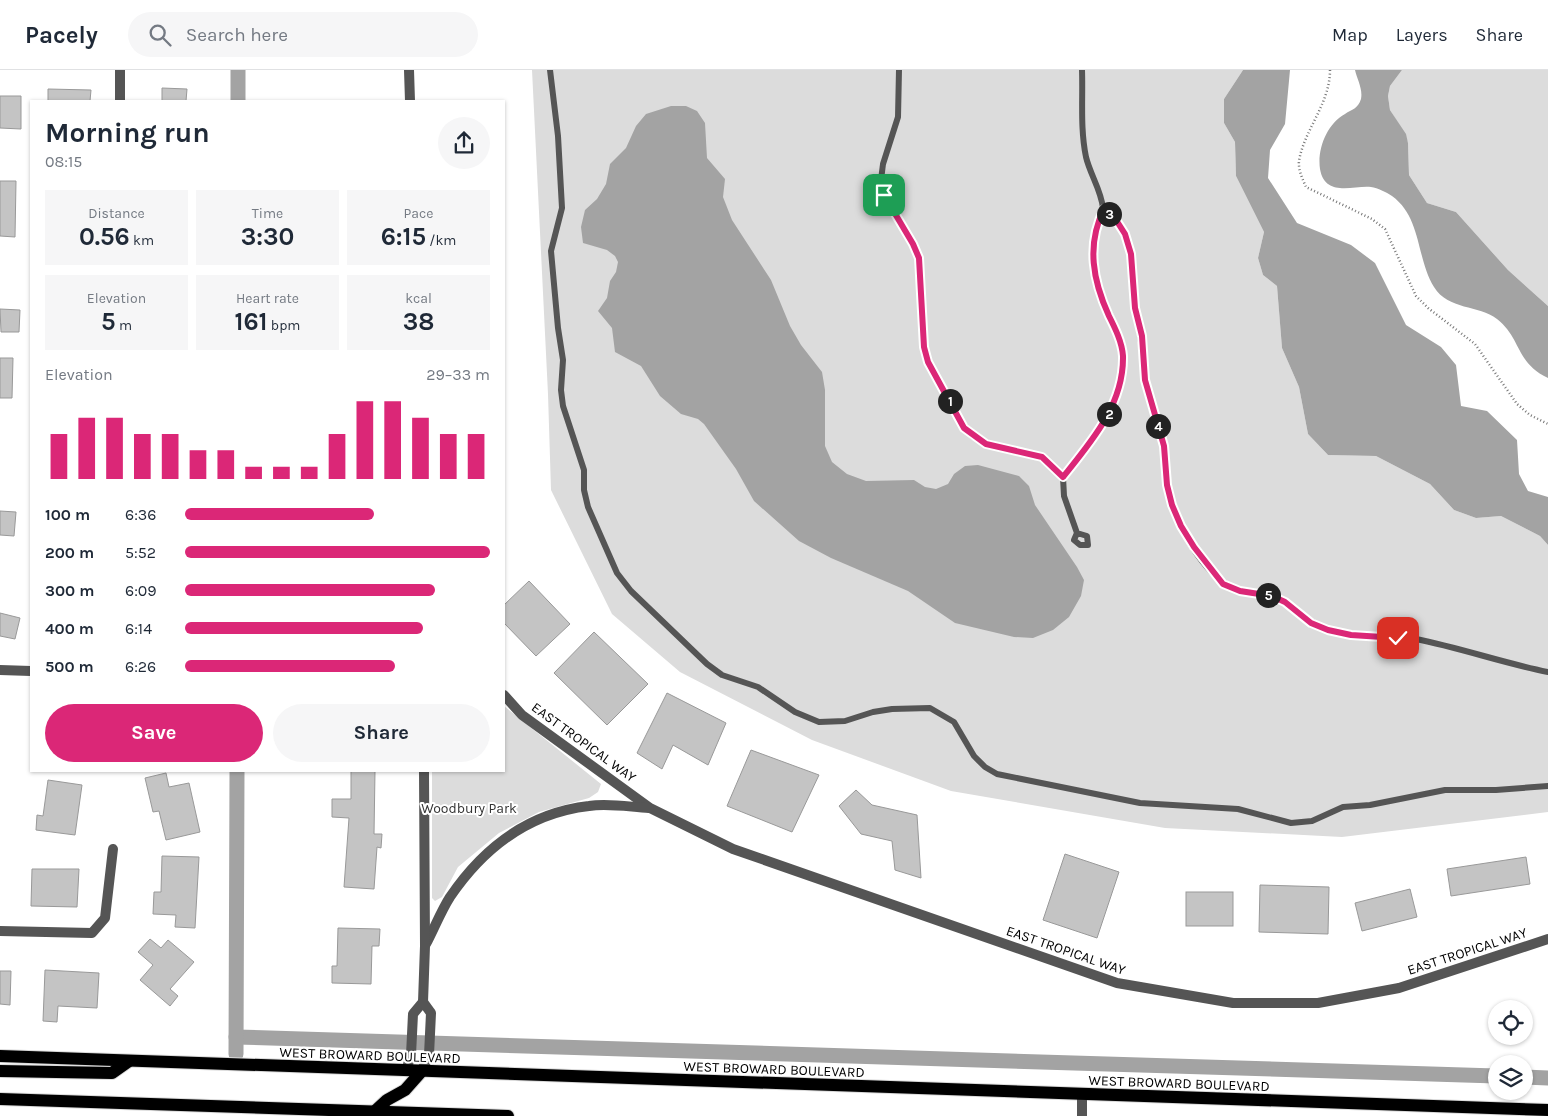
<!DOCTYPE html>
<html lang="en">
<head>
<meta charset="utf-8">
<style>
  body { margin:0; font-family:Karla,sans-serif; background:#f6f6f7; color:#1f2937; height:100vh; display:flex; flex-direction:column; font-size:19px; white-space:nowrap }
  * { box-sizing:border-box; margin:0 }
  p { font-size:16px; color:#747a83 }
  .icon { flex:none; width:28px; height:28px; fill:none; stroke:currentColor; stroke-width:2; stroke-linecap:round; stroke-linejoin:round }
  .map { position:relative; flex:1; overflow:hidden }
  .drawer { position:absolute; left:30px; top:30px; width:475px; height:672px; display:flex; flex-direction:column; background:#fff; border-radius:0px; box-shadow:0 1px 4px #0004 }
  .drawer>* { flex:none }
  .controls { position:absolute; left:1488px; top:930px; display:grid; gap:10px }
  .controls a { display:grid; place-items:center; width:45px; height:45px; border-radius:50%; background:#fff; box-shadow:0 1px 4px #0004; font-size:25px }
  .pin { position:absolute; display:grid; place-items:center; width:42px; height:42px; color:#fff; margin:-21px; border-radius:10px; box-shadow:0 2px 8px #0006 }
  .km { position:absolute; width:25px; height:25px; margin:-12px; border-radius:50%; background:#222; color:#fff; font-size:14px; line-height:25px; text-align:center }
  .round { display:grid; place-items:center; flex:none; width:52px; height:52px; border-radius:26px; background:#f6f6f7 }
  .overview { display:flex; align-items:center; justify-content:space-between; height:85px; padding:0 15px }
  h1 { font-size:28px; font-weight:700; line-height:38px }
  .stats { display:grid; grid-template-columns:repeat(3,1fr); gap:8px; height:85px; padding:5px 15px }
  .stats div { display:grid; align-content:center; border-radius:0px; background:#f6f6f7; text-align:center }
  .stats b { font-size:25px; font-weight:700 }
  .stats small { font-size:14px; font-weight:400 }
  .stats p { font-size:14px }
  .chart { height:140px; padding:10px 15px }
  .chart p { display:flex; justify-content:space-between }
  .chart svg { width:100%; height:90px; margin-top:5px; stroke:#db2777; stroke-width:6 }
  .cta { display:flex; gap:10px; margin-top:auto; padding:10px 15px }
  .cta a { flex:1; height:58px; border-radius:30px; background:#db2777; color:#fff; font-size:20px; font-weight:700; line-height:58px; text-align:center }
  .cta a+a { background:#f6f6f7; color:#1f2937 }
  ul { padding:0 15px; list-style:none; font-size:16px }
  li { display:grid; grid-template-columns:80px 60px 1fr; align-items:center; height:38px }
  li i { height:12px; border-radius:6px; background:#db2777 }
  header { display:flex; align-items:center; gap:30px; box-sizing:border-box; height:70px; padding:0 25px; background:#fff; border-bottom:1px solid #e0e1e3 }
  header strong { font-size:24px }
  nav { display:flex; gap:28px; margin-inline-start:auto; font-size:18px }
  .search { width:350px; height:45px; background:#f6f6f7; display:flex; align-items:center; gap:12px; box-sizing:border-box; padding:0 18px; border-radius:28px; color:#747a83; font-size:19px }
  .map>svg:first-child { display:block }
  .green { fill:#dcdcdc }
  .water { fill:#a3a3a3 }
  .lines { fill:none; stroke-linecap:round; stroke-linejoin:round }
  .canal { stroke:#a3a3a3; stroke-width:15 }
  .building { fill:#c4c4c4; stroke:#999 }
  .primary-casing { stroke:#dbdbdb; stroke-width:14 }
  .path { stroke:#777; stroke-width:2.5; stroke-dasharray:1 2.5; stroke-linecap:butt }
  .lane { stroke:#555; stroke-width:6 }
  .street { stroke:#555; stroke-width:10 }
  .primary { stroke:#000; stroke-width:12 }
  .route-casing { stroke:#fff; stroke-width:10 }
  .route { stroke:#db2777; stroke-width:6 }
  .labels { text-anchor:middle; stroke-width:4; stroke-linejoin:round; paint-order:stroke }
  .street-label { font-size:14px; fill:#000; stroke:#fff }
  .park-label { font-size:14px; fill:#333; stroke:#fff }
</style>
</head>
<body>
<header>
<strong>Pacely</strong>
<div class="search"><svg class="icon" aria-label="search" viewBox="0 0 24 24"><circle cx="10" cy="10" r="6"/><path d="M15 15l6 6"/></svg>Search here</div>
<nav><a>Map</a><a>Layers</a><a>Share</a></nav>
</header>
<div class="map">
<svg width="1548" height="1046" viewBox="0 0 1548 1046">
  <rect width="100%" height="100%" fill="#fff"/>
  <g class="green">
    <polygon points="532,0 1243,0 1224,29 1224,53 1235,72 1236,106 1264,162 1258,188 1263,205 1277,216 1282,278 1299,317 1308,364 1328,385 1376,386 1430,414 1454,440 1476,448 1501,446 1540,466 1548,475 1548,742 1342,767 1165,758 951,721 812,670 680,602 612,544 551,420 548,324"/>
    <polygon points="1402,0 1548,0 1548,236 1508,200 1456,142 1427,133 1409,105 1408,73 1405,64 1390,40 1388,26 1390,16"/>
    <polygon points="504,636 601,714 598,722 589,728 539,742 499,763 458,797 442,827 435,831 432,828 432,701 504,701"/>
  </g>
  <g class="water">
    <polygon points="1243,0 1290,0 1285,54 1270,80 1268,108 1297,153 1351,175 1375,193 1406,255 1441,277 1456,295 1461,336 1487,341 1517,370 1519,404 1528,421 1548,427 1548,475 1540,466 1501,446 1476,448 1454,440 1430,414 1376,386 1328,385 1308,364 1299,317 1282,278 1277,216 1263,205 1258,188 1264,162 1236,106 1235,72 1224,53 1224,29"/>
    <path d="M 1355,0 L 1402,0 L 1390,16 L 1388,26 L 1390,40 L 1406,64 L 1408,73 L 1409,105 L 1427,133 L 1456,142 L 1508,200 L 1548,236 L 1548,308 C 1515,292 1522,269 1497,249 C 1479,235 1448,240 1434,217 C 1416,188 1422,148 1392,126 C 1386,122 1378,118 1371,117 C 1354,115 1325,128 1320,99 C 1317,79 1327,54 1345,44 C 1352,39 1358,39 1361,29 C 1363,19 1357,9 1355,0 Z"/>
    <polygon points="671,36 686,36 697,41 705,53 707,88 725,109 723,127 732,150 771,210 790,256 801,275 822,302 825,320 825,376 832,392 847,404 866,411 914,410 925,417 936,419 948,414 954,404 965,396 978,395 1019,406 1029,416 1035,435 1077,497 1084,510 1081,526 1069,547 1053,560 1033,568 1014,567 955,553 908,521 831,488 799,471 754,431 736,399 704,354 698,349 681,344 660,326 641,296 615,282 612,258 598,241 607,228 610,211 616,202 618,192 615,186 607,180 583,173 581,157 585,140 597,129 606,114 610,94 626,78 636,56 646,44"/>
  </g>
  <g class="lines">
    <g class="canal">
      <polyline points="238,31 238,0"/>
      <polyline points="236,967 1496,1006"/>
      <polyline points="236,984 237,701"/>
      <polyline points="1524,1007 1548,1008"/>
    </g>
  </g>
  <g class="building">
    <polygon points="162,18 187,19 186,31 162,31"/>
    <polygon points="48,19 91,20 90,31 48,31"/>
    <polygon points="0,26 21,26 21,59 0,58"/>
    <polygon points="0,111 16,111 15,167 0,166"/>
    <polygon points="0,239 20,240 19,262 1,262"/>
    <polygon points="0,288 13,288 12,328 0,328"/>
    <polygon points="0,441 16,442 14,466 0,465"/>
    <polygon points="529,511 570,554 536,586 504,553 504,535"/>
    <polygon points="0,543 20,548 15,569 0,566"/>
    <polygon points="594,562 648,614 607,655 554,603"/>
    <polygon points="667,623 726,653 708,695 673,675 662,699 637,683"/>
    <polygon points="751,680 819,705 792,762 727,736"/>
    <polygon points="351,701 375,701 374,764 382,764 381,778 377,777 374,819 344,817 349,748 332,747 332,729 351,729"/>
    <polygon points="166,703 169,717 189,713 200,762 166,770 159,741 153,742 145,708"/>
    <polygon points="48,710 82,715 75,765 36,760 37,745 43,746"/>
    <polygon points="856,720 872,735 917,745 921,808 895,800 892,771 861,764 839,736"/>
    <polygon points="1065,784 1119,802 1097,868 1043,850"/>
    <polygon points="162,786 199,787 195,858 175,857 176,845 153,844 154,822 161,822"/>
    <polygon points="1526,787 1530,814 1451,826 1447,799"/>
    <polygon points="32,799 79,799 77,837 31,836"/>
    <polygon points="1260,815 1329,817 1328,864 1259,862"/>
    <polygon points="1410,819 1417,847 1362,861 1355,833"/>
    <rect x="1186" y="822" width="47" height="34"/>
    <polygon points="338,858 380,859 379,876 372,876 371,914 332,913 332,896 337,896"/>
    <polygon points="150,869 161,878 168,870 194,892 170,919 178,926 170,936 140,910 153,895 138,882"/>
    <polygon points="45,900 99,903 97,938 58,936 57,952 43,951"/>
    <polygon points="0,901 11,901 10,935 0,934"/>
  </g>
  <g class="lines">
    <defs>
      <g id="primary">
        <polyline points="0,986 1548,1040"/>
        <polyline points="0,1001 112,1003 129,991"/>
        <polyline points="0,1029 508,1046"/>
        <polyline points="374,1042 387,1030 405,1020 421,1002"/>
      </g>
    </defs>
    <use href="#primary" class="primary-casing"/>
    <path class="path" d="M 1330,0 C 1330,34 1304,60 1299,91 C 1298,100 1303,110 1306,117 L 1372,149 L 1385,159 L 1416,226 L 1428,238 L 1475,274 L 1517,334 L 1530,345 L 1548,354"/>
    <g class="lane">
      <polyline points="550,0 558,66 562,138 551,181 558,258 563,290 561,320 563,336 584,400 584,420 588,437 617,503 631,521 707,594 722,605 758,617 795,642 819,652 845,651 873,642 892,639 930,638 954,652 974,686 985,697 997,704 1140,733 1238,739 1291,753 1312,751 1343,737 1370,735 1445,720 1496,720 1548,716"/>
      <polyline points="899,0 898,47 883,94 881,110 884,125 913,174 919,188 924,277 929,292 958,347 972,366 986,374 1042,387 1063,407 1064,426 1077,463 1074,470 1080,475 1088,475 1087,466 1077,463"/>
      <path d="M 1104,139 C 1143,175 1126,202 1137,247 C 1142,268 1142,289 1145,311 C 1149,333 1160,354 1164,376 C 1168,396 1166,417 1172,436 C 1183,466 1207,509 1238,520 C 1250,524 1264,523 1275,527 C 1294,535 1306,552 1326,559 C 1355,570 1386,563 1416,569 C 1461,578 1503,593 1548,602"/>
      <path d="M 1063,407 C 1090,373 1134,322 1122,275 C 1114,247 1096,223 1093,193 C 1092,182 1094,170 1096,159 C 1098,153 1104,144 1103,138 C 1101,120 1090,104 1086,87 C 1080,58 1083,29 1082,0"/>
    </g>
    <g class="street">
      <polyline points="409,0 410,31"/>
      <polyline points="120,31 120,0"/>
      <polyline points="0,600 31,601"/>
      <polyline points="504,625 522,645 650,738 733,779 1117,913 1233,933 1318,933 1399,918 1548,869"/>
      <polyline points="0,861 92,863 105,848 113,779"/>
      <path d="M 426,874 C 434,859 441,841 450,827 C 484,777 528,743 589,736 C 608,733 630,737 649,738"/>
      <polyline points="406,1001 411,985 413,944 423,932"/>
      <polyline points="421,1002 429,985 431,943 423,932 425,876 424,701"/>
      <polyline points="1082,1046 1082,1025"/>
    </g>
    <use href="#primary" class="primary"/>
  </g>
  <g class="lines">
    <defs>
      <path id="route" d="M 884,125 L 913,174 L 919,188 L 924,277 L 928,292 L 964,358 L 986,374 L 1042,387 L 1063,407 C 1092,371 1124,334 1123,286 C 1122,272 1115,258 1109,246 C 1093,211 1086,175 1104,139 L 1118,153 L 1125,164 L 1131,184 L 1135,238 L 1142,266 L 1145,310 L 1164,376 L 1167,415 L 1172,435 L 1181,456 L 1194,477 L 1223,514 L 1240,521 L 1272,526 L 1285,532 L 1311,553 L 1328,560 L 1351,565 L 1398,568"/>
    </defs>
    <use href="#route" class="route-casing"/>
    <use href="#route" class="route"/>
  </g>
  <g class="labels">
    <g class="street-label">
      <text transform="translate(584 672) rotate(36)" y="5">EAST TROPICAL WAY</text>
      <text transform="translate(1066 880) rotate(19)" y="5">EAST TROPICAL WAY</text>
      <text transform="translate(1467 881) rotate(-18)" y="5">EAST TROPICAL WAY</text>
      <text transform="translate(370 985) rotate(2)" y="5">WEST BROWARD BOULEVARD</text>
      <text transform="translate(774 999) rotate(2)" y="5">WEST BROWARD BOULEVARD</text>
      <text transform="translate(1179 1013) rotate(2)" y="5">WEST BROWARD BOULEVARD</text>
    </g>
    <g class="park-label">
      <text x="469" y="743">Woodbury Park</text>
    </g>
  </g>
</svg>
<div class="controls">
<a><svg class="icon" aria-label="locate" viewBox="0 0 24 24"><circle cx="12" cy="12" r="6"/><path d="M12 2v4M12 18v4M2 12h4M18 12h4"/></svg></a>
<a><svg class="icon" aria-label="layers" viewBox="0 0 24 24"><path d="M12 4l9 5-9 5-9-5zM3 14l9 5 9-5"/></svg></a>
</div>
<div class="pin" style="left:884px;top:125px;background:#1e9e55"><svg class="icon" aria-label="arrive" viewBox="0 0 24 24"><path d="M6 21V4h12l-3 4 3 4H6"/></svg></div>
<div class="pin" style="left:1398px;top:568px;background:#d93025"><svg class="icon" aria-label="check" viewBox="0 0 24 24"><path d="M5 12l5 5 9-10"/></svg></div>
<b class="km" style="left:950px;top:331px">1</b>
<b class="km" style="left:1109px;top:344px">2</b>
<b class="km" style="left:1109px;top:144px">3</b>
<b class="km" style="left:1158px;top:356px">4</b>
<b class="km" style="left:1268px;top:525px">5</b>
<section class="drawer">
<div class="overview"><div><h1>Morning run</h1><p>08:15</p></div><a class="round"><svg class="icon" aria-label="share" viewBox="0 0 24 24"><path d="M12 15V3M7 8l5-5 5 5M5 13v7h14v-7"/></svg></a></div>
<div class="stats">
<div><p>Distance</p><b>0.56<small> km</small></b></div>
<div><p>Time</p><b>3:30</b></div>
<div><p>Pace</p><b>6:15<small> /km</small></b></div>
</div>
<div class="stats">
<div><p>Elevation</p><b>5<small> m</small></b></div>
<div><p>Heart rate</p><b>161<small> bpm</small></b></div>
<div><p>kcal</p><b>38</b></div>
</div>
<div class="chart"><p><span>Elevation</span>29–33 m</p>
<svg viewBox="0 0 160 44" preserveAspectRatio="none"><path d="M5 44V22M15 44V14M25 44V14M35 44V22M45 44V22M55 44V30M65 44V30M75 44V38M85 44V38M95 44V38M105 44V22M115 44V6M125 44V6M135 44V14M145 44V22M155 44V22"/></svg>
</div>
<ul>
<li><b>100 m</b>6:36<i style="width:62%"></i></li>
<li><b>200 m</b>5:52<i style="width:100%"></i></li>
<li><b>300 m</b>6:09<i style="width:82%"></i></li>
<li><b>400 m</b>6:14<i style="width:78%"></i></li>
<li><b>500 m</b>6:26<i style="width:69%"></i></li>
</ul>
<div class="cta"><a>Save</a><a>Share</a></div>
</section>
</div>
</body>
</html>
